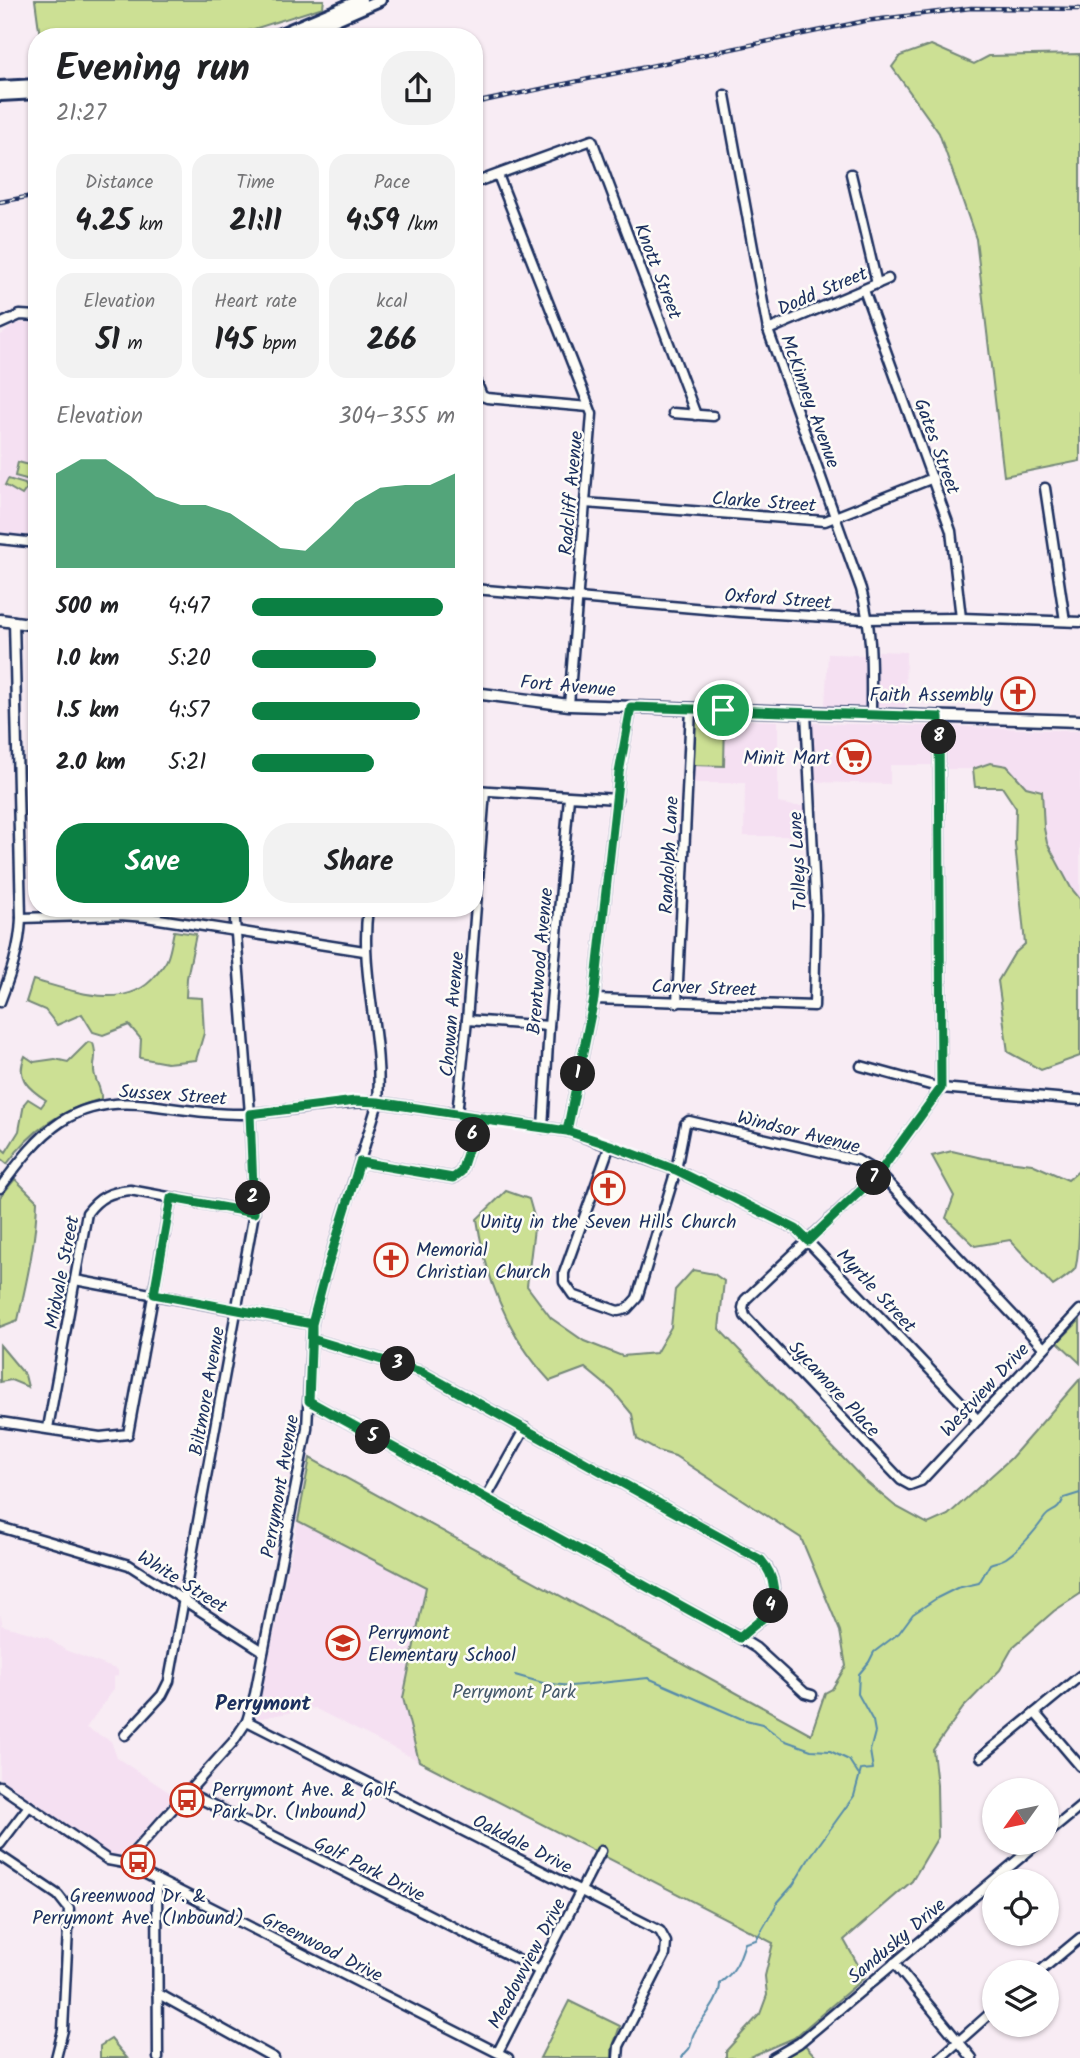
<!DOCTYPE html>
<html lang="en">
<head>
<meta charset="utf-8">
<style>
  body { margin:0; font-family:Kalam,sans-serif; background:#f2f2f2; color:#202124; height:100vh; display:flex; flex-direction:column; font-size:26px; white-space:nowrap }
  * { box-sizing:border-box; margin:0 }
  p { font-size:23px; color:#757577 }
  .icon { flex:none; width:38px; height:38px; fill:none; stroke:currentColor; stroke-width:2; stroke-linecap:round; stroke-linejoin:round }
  .map { position:relative; flex:1; overflow:hidden }
  .drawer { position:absolute; left:28px; top:28px; width:455px; height:889px; display:flex; flex-direction:column; background:#fff; border-radius:28px; box-shadow:0 2px 5px #0004 }
  .drawer>* { flex:none }
  .needle { width:46px; rotate:237deg }
  .controls { position:absolute; left:982px; top:1778px; display:grid; gap:14px }
  .controls a { display:grid; place-items:center; width:77px; height:77px; border-radius:50%; background:#fff; box-shadow:0 2px 5px #0004; font-size:35px }
  .pin { position:absolute; display:grid; place-items:center; width:60px; height:60px; color:#fff; margin:-30px; border:4px solid #fff; border-radius:50%; box-shadow:0 2px 7px #0007 }
  .km { position:absolute; width:35px; height:35px; margin:-18px; border-radius:50%; background:#222; color:#fff; font-size:19px; line-height:35px; text-align:center }
  .round { display:grid; place-items:center; flex:none; width:74px; height:74px; border-radius:28px; background:#f2f2f2 }
  .head { display:flex; align-items:center; justify-content:space-between; height:119px; padding:0 28px }
  h1 { font-size:38px; font-weight:700; line-height:52px }
  .stats { display:grid; grid-template-columns:repeat(3,1fr); gap:10px; height:119px; padding:7px 28px }
  .stats div { display:grid; align-content:center; border-radius:18px; background:#f2f2f2; text-align:center }
  .stats b { font-size:30px; font-weight:700 }
  .stats small { font-size:19px; font-weight:400 }
  .stats p { font-size:19px }
  .chart { height:196px; padding:14px 28px }
  .chart p { display:flex; justify-content:space-between }
  .chart svg { width:100%; height:126px; margin-top:7px; fill:#0b8043; opacity:.7 }
  .button { display:flex; gap:14px; margin-top:auto; padding:14px 28px }
  .button a { flex:1; height:80px; border-radius:28px; background:#0b8043; color:#fff; font-size:28px; font-weight:700; line-height:80px; text-align:center }
  .button a+a { background:#f2f2f2; color:#202124 }
  ul { padding:0 28px; list-style:none; font-size:23px }
  li { display:grid; grid-template-columns:112px 84px 1fr; align-items:center; height:52px }
  li i { height:18px; border-radius:9px; background:#0b8043 }
  .map>svg:first-child { display:block }
  .built { fill:#f5e0f2 }
  .green { fill:#cce094; stroke:#748879; stroke-width:2 }
  .lines { fill:none; stroke-linecap:round; stroke-linejoin:round }
  .stream { stroke:#568baa; stroke-width:2 }
  .minor-casing { stroke:#1b2f5e; stroke-width:13 }
  .major-casing { stroke:#1b2f5e; stroke-width:15 }
  .highway-casing { stroke:#1b2f5e; stroke-width:16 }
  .minor { stroke:#fdfcf7; stroke-width:8 }
  .major { stroke:#fdfcf7; stroke-width:10 }
  .highway { stroke:#fdfcf7; stroke-width:10 }
  .rail-casing { stroke:#1b2f5e; stroke-width:4.5 }
  .rail { stroke:#fdfcf7; stroke-width:2; stroke-dasharray:5; stroke-linecap:butt }
  .route-casing { stroke:#fff; stroke-width:14 }
  .route { stroke:#0b8043; stroke-width:9 }
  .labels { text-anchor:middle; stroke-width:5; stroke-linejoin:round; paint-order:stroke }
  .street-label { font-size:19px; fill:#1b2f5e; stroke:#fdfcf7 }
  .poi-label { font-size:19px; fill:#1b2f5e; stroke:#fdfcf7; text-anchor:start }
  .park-label { font-size:19px; fill:#475b6c; stroke:#fdfcf7 }
  .neighbourhood-label { font-size:21px; font-weight:bold; fill:#1b2f5e; stroke:#fdfcf7 }
</style>
</head>
<body>
<div class="map">
<svg width="1080" height="2058" viewBox="0 0 1080 2058">
  <rect width="100%" height="100%" fill="#f8ecf4"/>
  <filter id="ink" filterUnits="userSpaceOnUse"><feTurbulence type="fractalNoise" baseFrequency=".0143" numOctaves="2"/><feDisplacementMap in="SourceGraphic" scale="14" xChannelSelector="R" yChannelSelector="G"/><feConvolveMatrix kernelMatrix="1 2 1 2 8 2 1 2 1" color-interpolation-filters="sRGB"/></filter>
  <g filter="url(#ink)">
    <g class="built">
      <polygon points="26,322 37,323 37,537 0,532 0,336 15,324"/>
      <polygon points="878,651 906,652 905,708 877,706"/>
      <polygon points="828,654 869,655 866,706 825,706"/>
      <polygon points="725,719 778,721 778,803 794,806 806,806 807,836 744,836 745,783 692,783 694,765 724,765"/>
      <polygon points="813,723 932,726 932,765 890,765 890,784 813,782 811,728"/>
      <polygon points="946,726 1080,731 1080,899 1071,888 1047,843 1042,791 1026,787 991,763 973,769 946,769"/>
      <polygon points="298,1521 426,1587 403,1698 419,1761 314,1708 256,1719"/>
      <polygon points="0,1614 2,1622 1,1625 48,1638 65,1650 118,1670 118,1676 114,1677 114,1689 86,1728 111,1741 117,1758 175,1796 124,1852 118,1856 108,1853 0,1778"/>
    </g>
    <g class="green">
      <polygon points="35,0 324,0 323,7 229,37 40,37"/>
      <polygon points="931,45 974,64 989,56 1080,54 1080,461 1004,476 976,239 939,133 892,67 900,56"/>
      <polygon points="18,462 37,467 37,482 15,476"/>
      <polygon points="8,479 25,484 27,488 22,495 5,485"/>
      <polygon points="694,718 725,719 724,766 694,765"/>
      <polygon points="990,763 1007,766 1026,787 1042,791 1044,828 1047,843 1071,888 1080,899 1080,1056 1041,1070 1008,1052 998,981 1014,954 1025,944 1015,844 1016,808 1002,787 975,787 973,769"/>
      <path d="M 174,931 L 196,934 L 187,978 L 186,997 L 202,998 L 204,1033 L 196,1060 L 167,1063 L 140,1058 L 141,1039 L 129,1025 L 103,1035 L 93,1032 L 82,1014 L 57,1025 L 45,1010 L 26,1002 L 33,980 C 71,990 126,1013 156,975 C 160,970 166,964 168,957 C 171,949 172,939 174,931 Z"/>
      <path d="M 88,1042 L 93,1043 C 98,1058 93,1059 94,1071 C 95,1082 102,1088 101,1099 C 61,1110 31,1130 7,1164 L 0,1158 L 0,1147 L 6,1152 L 19,1131 L 24,1104 L 28,1099 L 41,1107 L 46,1100 C 29,1089 15,1078 25,1056 L 34,1062 L 55,1059 L 68,1062 Z"/>
      <path d="M 952,1151 L 982,1158 L 1032,1164 L 1068,1180 L 1080,1170 C 1080,1189 1080,1256 1075,1269 C 1070,1275 1060,1281 1053,1286 L 1010,1240 L 975,1246 L 946,1218 L 954,1196 L 932,1156 Z"/>
      <path d="M 15,1179 L 37,1201 C 36,1241 27,1280 18,1320 L 0,1327 L 0,1197 Z"/>
      <path d="M 506,1191 L 529,1199 L 535,1220 L 527,1286 L 551,1318 L 584,1341 L 622,1356 L 656,1353 L 671,1327 L 675,1290 L 693,1270 L 714,1274 L 724,1281 L 719,1329 L 864,1480 L 895,1506 L 928,1524 L 948,1515 L 1011,1458 L 1080,1379 L 1080,1594 L 1054,1611 L 1013,1647 L 1000,1670 L 963,1708 L 933,1750 L 937,1785 L 938,1837 L 912,1881 L 844,1940 L 865,1977 L 794,2038 L 747,2058 L 726,2058 L 726,2051 L 760,2014 L 767,1995 L 765,1976 L 773,1943 L 419,1761 L 403,1698 L 426,1587 L 298,1521 L 310,1458 L 811,1734 L 825,1693 L 832,1689 L 846,1666 L 840,1631 L 801,1538 L 675,1456 L 658,1451 L 637,1439 L 632,1414 L 613,1391 L 585,1368 L 550,1381 C 508,1336 486,1279 477,1219 Z"/>
      <polygon points="1080,1320 1080,1363 1058,1342"/>
      <polygon points="0,1345 25,1375 28,1387 11,1380 0,1382"/>
      <polygon points="569,2001 620,2026 612,2049 612,2058 540,2058"/>
      <polygon points="111,2039 127,2058 100,2058 100,2046"/>
      <polygon points="804,2044 817,2058 784,2058"/>
    </g>
    <g class="lines">
      <g class="stream">
        <polyline points="515,1675 543,1683 571,1686 648,1678 742,1719 762,1724 783,1740 811,1750 830,1751 849,1760 858,1774"/>
        <path d="M 682,2058 C 683,2055 686,2052 689,2049 C 692,2045 691,2038 694,2033 C 703,2017 720,2002 720,1983 C 736,1971 739,1961 745,1943 L 756,1940 L 778,1902 L 793,1885 L 810,1857 L 854,1796 L 861,1770 L 873,1769 L 870,1751 L 875,1732 L 873,1721 L 858,1694 L 859,1674 L 869,1662 L 874,1652 L 899,1633 L 913,1614 L 937,1598 L 957,1588 L 979,1583 L 990,1564 C 995,1562 1001,1561 1006,1558 C 1021,1548 1035,1531 1045,1517 C 1052,1508 1057,1514 1064,1498 L 1080,1493"/>
      </g>
      <defs>
        <g id="minor">
          <path d="M 725,95 L 768,330 L 861,589 C 873,632 871,671 871,715"/>
          <polyline points="851,174 877,284"/>
          <polyline points="498,175 592,414 569,705"/>
          <polyline points="474,183 592,140 696,415"/>
          <polyline points="864,290 951,531 961,618"/>
          <polyline points="0,324 20,315 37,316"/>
          <polyline points="768,330 888,279"/>
          <polyline points="474,376 482,396 487,398 589,407"/>
          <polyline points="673,413 713,416"/>
          <polyline points="1045,488 1065,621"/>
          <polyline points="585,503 825,521 933,478"/>
          <polyline points="0,539 37,543"/>
          <polyline points="474,589 740,612 862,619 961,618 1080,622"/>
          <polyline points="36,625 37,614"/>
          <polyline points="939,717 941,1088 879,1173 745,1300 743,1308 745,1316 901,1480 910,1485 921,1481 1080,1310"/>
          <polyline points="474,790 617,799"/>
          <polyline points="21,918 120,915 146,917 364,951"/>
          <polyline points="594,999 814,1006 816,914 806,713"/>
          <path d="M 0,1002 C 11,973 20,948 21,918 L 14,621"/>
          <polyline points="677,1003 691,709"/>
          <polyline points="467,1020 549,1026"/>
          <polyline points="861,1066 941,1088 1080,1100"/>
          <polyline points="457,1114 467,1020 485,791"/>
          <polyline points="543,1128 549,1026 569,797"/>
          <polyline points="567,1131 594,999 619,773 631,707"/>
          <polyline points="610,1145 564,1273 564,1282 573,1295 618,1311 627,1309 637,1298 676,1170 685,1124 689,1121 857,1160 879,1173 1044,1348"/>
          <polyline points="360,1162 453,1178 461,1172 478,1119"/>
          <path d="M 0,1188 C 41,1132 72,1095 149,1105 C 180,1109 207,1114 239,1114 C 285,1113 331,1101 378,1102 L 567,1131 L 676,1170 L 796,1229 L 978,1420"/>
          <polyline points="75,1280 312,1324"/>
          <path d="M 312,1339 L 422,1372 L 761,1560 C 777,1577 779,1602 762,1619 C 755,1626 747,1630 740,1638"/>
          <polyline points="309,1401 740,1638 756,1648 805,1693 812,1695"/>
          <polyline points="0,1422 100,1437 128,1434 171,1198"/>
          <path d="M 48,1428 L 87,1213 C 99,1197 110,1192 130,1190 L 254,1213"/>
          <polyline points="486,1498 525,1428"/>
          <polyline points="0,1527 129,1565 263,1651"/>
          <polyline points="1035,1713 1080,1766"/>
          <polyline points="247,1721 660,1931 666,1942 665,1955 619,2046 618,2058"/>
          <polyline points="125,1735 162,1695 169,1681 254,1213 250,1114 234,908"/>
          <polyline points="981,1757 1080,1676"/>
          <polyline points="0,1786 108,1860 124,1863 508,2058"/>
          <polyline points="187,1792 540,1971"/>
          <polyline points="1046,1835 1080,1807"/>
          <polyline points="0,1844 29,1806"/>
          <polyline points="0,1856 58,1895 69,1909 63,2030 56,2058"/>
          <path d="M 124,1863 L 233,1742 L 247,1721 L 255,1694 L 307,1429 L 312,1324 L 325,1275 L 378,1102 C 383,1037 359,973 368,908"/>
          <polyline points="157,1880 158,2058"/>
          <polyline points="894,1963 972,2058"/>
          <polyline points="1039,1972 1080,1938"/>
          <polyline points="157,1993 274,2058"/>
          <polyline points="498,2052 601,1851"/>
          <polyline points="773,2058 799,2043 1038,1843"/>
          <polyline points="940,2058 994,2010"/>
        </g>
        <g id="major">
          <polyline points="0,620 37,625"/>
          <polyline points="474,693 569,705 1080,721"/>
        </g>
        <g id="highway">
          <polyline points="273,37 361,0"/>
          <polyline points="295,37 380,0"/>
          <polyline points="0,87 37,85"/>
          <polyline points="0,95 37,93"/>
        </g>
      </defs>
      <use href="#minor" class="minor-casing"/>
      <use href="#major" class="major-casing"/>
      <use href="#highway" class="highway-casing"/>
      <use href="#minor" class="minor"/>
      <use href="#major" class="major"/>
      <use href="#highway" class="highway"/>
      <defs>
        <g id="rail">
          <polyline points="474,103 865,21 971,8 1080,9"/>
          <polyline points="0,202 37,195"/>
        </g>
      </defs>
      <use href="#rail" class="rail-casing"/>
      <use href="#rail" class="rail"/>
    </g>
  </g>
  <g class="lines" filter="url(#ink)">
    <defs>
      <path id="route" d="M 723,710 L 631,707 L 619,773 L 594,999 L 567,1131 L 378,1102 L 355,1101 L 250,1114 L 254,1213 L 171,1198 L 154,1294 L 312,1324 L 312,1339 L 422,1372 L 761,1560 C 775,1576 779,1599 765,1616 C 757,1624 748,1629 740,1638 L 309,1401 L 312,1324 L 325,1275 L 360,1162 L 453,1178 L 461,1172 L 478,1119 L 567,1131 L 610,1145 L 676,1170 L 796,1229 L 808,1241 L 879,1173 L 941,1088 L 939,717 L 723,710"/>
    </defs>
    <use href="#route" class="route-casing"/>
    <use href="#route" class="route"/>
  </g>
  <defs>
    <symbol id="church-ring" viewBox="-11 -11 22 22"><circle r="9.5" fill="#fdfcf7" stroke="#c8321e" stroke-width="1.5"/><path d="M-1.2-6h2.4v3.5h3.3v2.4h-3.3V6h-2.4V-.1h-3.3v-2.4h3.3Z" fill="#c8321e"/></symbol>
    <symbol id="supermarket-ring" viewBox="-11 -11 22 22"><circle r="9.5" fill="#fdfcf7" stroke="#c8321e" stroke-width="1.5"/><path d="M-6-5.5h2.5l.6 2H6L4.5 2H-2.5L-4.4-4H-6ZM-1.5 3.2a1.3 1.3 0 1 0 .1 0ZM3 3.2a1.3 1.3 0 1 0 .1 0Z" fill="#c8321e"/></symbol>
    <symbol id="school-ring" viewBox="-11 -11 22 22"><circle r="9.5" fill="#fdfcf7" stroke="#c8321e" stroke-width="1.5"/><path d="M0-5L7-2L0 1L-7-2ZM-4 1L0 2.5L4 1V4Q0 6-4 4Z" fill="#c8321e"/></symbol>
    <symbol id="bus-ring" viewBox="-11 -11 22 22"><circle r="9.5" fill="#fdfcf7" stroke="#c8321e" stroke-width="1.5"/><path d="M-5-6H5V4H4V6H2V4H-2V6H-4V4H-5ZM-3.5-4V0h7V-4ZM-3.5 1.2v1.5H-2V1.2ZM2 1.2v1.5H3.5V1.2Z" fill="#c8321e"/></symbol>
  </defs>
  <g fill-rule="evenodd">
    <use href="#church-ring" x="999" y="675" width="38" height="38"/>
    <use href="#supermarket-ring" x="835" y="738" width="38" height="38"/>
    <use href="#church-ring" x="589" y="1169" width="38" height="38"/>
    <use href="#church-ring" x="372" y="1241" width="38" height="38"/>
    <use href="#school-ring" x="324" y="1624" width="38" height="38"/>
    <use href="#bus-ring" x="168" y="1781" width="38" height="38"/>
    <use href="#bus-ring" x="119" y="1843" width="38" height="38"/>
  </g>
  <g class="labels">
    <g class="street-label">
      <text transform="translate(659 271) rotate(69)" y="7">Knott Street</text>
      <text transform="translate(822 290) rotate(-23)" y="7">Dodd Street</text>
      <text transform="translate(811 401) rotate(70)" y="7">McKinney Avenue</text>
      <text transform="translate(938 446) rotate(70)" y="7">Gates Street</text>
      <text transform="translate(570 493) rotate(-85)" y="7">Radcliff Avenue</text>
      <text transform="translate(764 501) rotate(4)" y="7">Clarke Street</text>
      <text transform="translate(778 598) rotate(4)" y="7">Oxford Street</text>
      <text transform="translate(568 685) rotate(5)" y="7">Fort Avenue</text>
      <text transform="translate(668 855) rotate(-87)" y="7">Randolph Lane</text>
      <text transform="translate(797 861) rotate(-93)" y="7">Tolleys Lane</text>
      <text transform="translate(539 961) rotate(-85)" y="7">Brentwood Avenue</text>
      <text transform="translate(704 987) rotate(2)" y="7">Carver Street</text>
      <text transform="translate(451 1014) rotate(-85)" y="7">Chowan Avenue</text>
      <text transform="translate(173 1094) rotate(4)" y="7">Sussex Street</text>
      <text transform="translate(799 1131) rotate(14)" y="7">Windsor Avenue</text>
      <text transform="translate(61 1272) rotate(-79)" y="7">Midvale Street</text>
      <text transform="translate(877 1290) rotate(47)" y="7">Myrtle Street</text>
      <text transform="translate(835 1388) rotate(47)" y="7">Sycamore Place</text>
      <text transform="translate(984 1389) rotate(-47)" y="7">Westview Drive</text>
      <text transform="translate(206 1391) rotate(-80)" y="7">Biltmore Avenue</text>
      <text transform="translate(279 1486) rotate(-80)" y="7">Perrymont Avenue</text>
      <text transform="translate(183 1581) rotate(32)" y="7">White Street</text>
      <text transform="translate(523 1843) rotate(27)" y="7">Oakdale Drive</text>
      <text transform="translate(370 1868) rotate(27)" y="7">Golf Park Drive</text>
      <text transform="translate(896 1940) rotate(-40)" y="7">Sandusky Drive</text>
      <text transform="translate(323 1946) rotate(27)" y="7">Greenwood Drive</text>
      <text transform="translate(526 1963) rotate(-62)" y="7">Meadowview Drive</text>
    </g>
    <g class="poi-label">
      <text x="993" y="701" text-anchor="end">Faith Assembly</text>
      <text x="830" y="764" text-anchor="end">Minit Mart</text>
      <text x="608" y="1228" text-anchor="middle">Unity in the Seven Hills Church</text>
      <text x="416" y="1256">Memorial<tspan x="416" dy="22">Christian Church</tspan></text>
      <text x="368" y="1639">Perrymont<tspan x="368" dy="22">Elementary School</tspan></text>
      <text x="212" y="1796">Perrymont Ave. &amp; Golf<tspan x="212" dy="22">Park Dr. (Inbound)</tspan></text>
      <text x="138" y="1902" text-anchor="middle">Greenwood Dr. &amp;<tspan x="138" dy="22">Perrymont Ave. (Inbound)</tspan></text>
    </g>
    <g class="park-label">
      <text x="514" y="1698">Perrymont Park</text>
    </g>
    <g class="neighbourhood-label">
      <text x="263" y="1710">Perrymont</text>
    </g>
  </g>
</svg>
<div class="controls">
<a><svg class="needle" viewBox="-14 -14 28 28"><path d="M0-13l5 13h-10z" fill="#e53935"/><path d="M0 13l5-13h-10z" fill="#757577"/></svg></a>
<a><svg class="icon" aria-label="locate" viewBox="0 0 24 24"><circle cx="12" cy="12" r="6"/><path d="M12 2v4M12 18v4M2 12h4M18 12h4"/></svg></a>
<a><svg class="icon" aria-label="layers" viewBox="0 0 24 24"><path d="M12 4l9 5-9 5-9-5zM3 14l9 5 9-5"/></svg></a>
</div>
<div class="pin" style="left:723px;top:710px;background:#1e9e55"><svg class="icon" aria-label="arrive" viewBox="0 0 24 24"><path d="M6 21V4h12l-3 4 3 4H6"/></svg></div>
<b class="km" style="left:578px;top:1074px">1</b>
<b class="km" style="left:253px;top:1198px">2</b>
<b class="km" style="left:398px;top:1364px">3</b>
<b class="km" style="left:771px;top:1606px">4</b>
<b class="km" style="left:373px;top:1437px">5</b>
<b class="km" style="left:473px;top:1135px">6</b>
<b class="km" style="left:874px;top:1178px">7</b>
<b class="km" style="left:939px;top:737px">8</b>
<section class="drawer">
<div class="head"><div><h1>Evening run</h1><p>21:27</p></div><a class="round"><svg class="icon" aria-label="share" viewBox="0 0 24 24"><path d="M12 15V3M7 8l5-5 5 5M5 13v7h14v-7"/></svg></a></div>
<div class="stats">
<div><p>Distance</p><b>4.25<small> km</small></b></div>
<div><p>Time</p><b>21:11</b></div>
<div><p>Pace</p><b>4:59<small> /km</small></b></div>
</div>
<div class="stats">
<div><p>Elevation</p><b>51<small> m</small></b></div>
<div><p>Heart rate</p><b>145<small> bpm</small></b></div>
<div><p>kcal</p><b>266</b></div>
</div>
<div class="chart"><p><span>Elevation</span>304–355 m</p>
<svg viewBox="0 0 160 44" preserveAspectRatio="none"><path d="M0 44V11L10 6L20 6L30 12L40 19L50 22L60 22L70 25L80 31L90 37L100 38L110 30L120 21L130 16L140 15L150 15L160 11V44z"/></svg>
</div>
<ul>
<li><b>500 m</b>4:47<i style="width:94%"></i></li>
<li><b>1.0 km</b>5:20<i style="width:61%"></i></li>
<li><b>1.5 km</b>4:57<i style="width:83%"></i></li>
<li><b>2.0 km</b>5:21<i style="width:60%"></i></li>
</ul>
<div class="button"><a>Save</a><a>Share</a></div>
</section>
</div>
</body>
</html>
